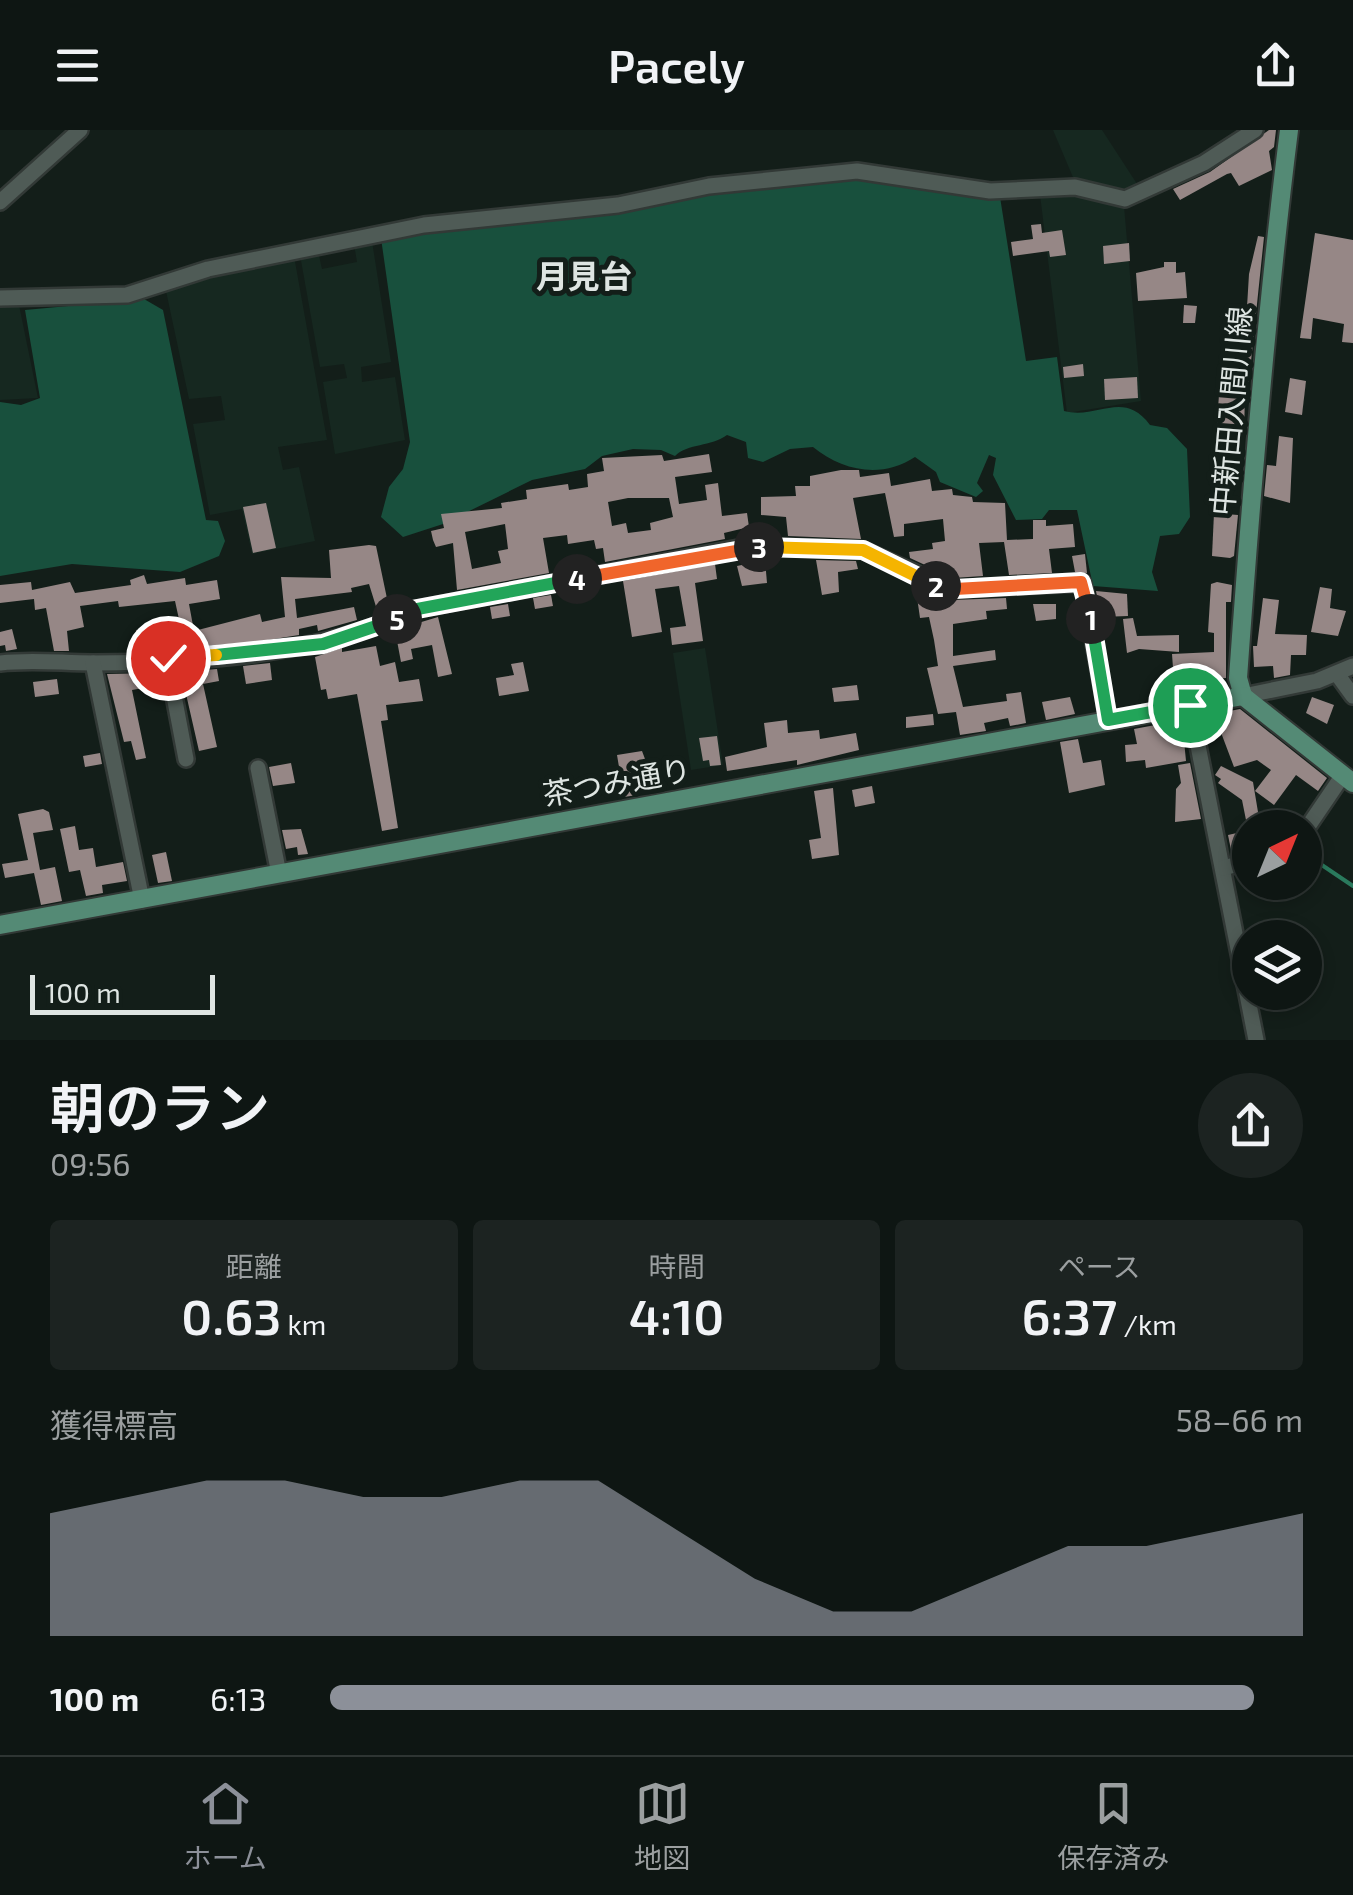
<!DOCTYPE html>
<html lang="ja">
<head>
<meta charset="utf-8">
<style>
  body { margin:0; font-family:"Exo 2","Noto Sans JP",sans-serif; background:#1c2321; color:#f1f3f6; height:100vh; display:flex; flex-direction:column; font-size:38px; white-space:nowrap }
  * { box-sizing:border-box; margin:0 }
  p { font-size:32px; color:#9b9fa0 }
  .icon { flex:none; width:55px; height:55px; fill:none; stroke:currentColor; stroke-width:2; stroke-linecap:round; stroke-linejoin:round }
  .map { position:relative; height:910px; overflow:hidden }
  .details { display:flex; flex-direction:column; background:#0e1613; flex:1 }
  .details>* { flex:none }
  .needle { width:65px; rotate:43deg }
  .buttons { position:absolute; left:1232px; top:680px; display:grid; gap:20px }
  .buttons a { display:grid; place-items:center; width:90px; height:90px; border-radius:50%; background:#0e1613; box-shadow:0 5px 15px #0003,0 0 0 2px #2e3533; font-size:50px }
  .scale { position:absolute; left:30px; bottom:25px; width:185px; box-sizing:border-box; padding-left:10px; border:5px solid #dee5e2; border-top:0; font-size:28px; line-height:35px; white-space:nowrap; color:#dee5e2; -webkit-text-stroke:8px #131e19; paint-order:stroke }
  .pin { position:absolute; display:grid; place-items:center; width:85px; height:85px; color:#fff; margin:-42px; border:5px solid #fff; border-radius:50%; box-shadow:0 2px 10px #0007 }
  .km { position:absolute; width:50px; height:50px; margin:-25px; border-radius:50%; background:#222; color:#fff; font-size:28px; line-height:50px; text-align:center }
  .round { display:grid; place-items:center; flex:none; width:105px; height:105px; border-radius:52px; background:#1c2321 }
  .headline { display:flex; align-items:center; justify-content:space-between; height:170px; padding:0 50px }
  h1 { font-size:55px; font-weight:600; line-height:75px }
  .figures { display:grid; grid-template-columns:repeat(3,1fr); gap:15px; height:170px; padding:10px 50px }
  .figures div { display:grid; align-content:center; border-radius:10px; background:#1c2321; text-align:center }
  .figures b { font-size:50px; font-weight:600 }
  .figures small { font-size:28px; font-weight:400 }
  .figures p { font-size:28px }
  .chart { height:280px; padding:20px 50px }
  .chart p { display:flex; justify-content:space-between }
  .chart svg { width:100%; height:180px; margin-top:10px; fill:#8c9099; opacity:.7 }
  ul { padding:0 50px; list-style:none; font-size:32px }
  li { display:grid; grid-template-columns:160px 120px 1fr; align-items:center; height:75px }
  li i { height:25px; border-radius:12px; background:#8c9099 }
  header { display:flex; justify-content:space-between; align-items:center; height:130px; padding:0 50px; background:#0e1613; font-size:45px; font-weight:600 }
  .tab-bar { display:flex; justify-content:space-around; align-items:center; height:140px; border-top:2px solid #2e3533; background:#0e1613; font-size:28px; color:#9b9fa0 }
  .tab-bar a { display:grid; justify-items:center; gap:5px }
  .tab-bar .active { color:#8c9099 }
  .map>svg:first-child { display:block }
  .built { fill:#162820 }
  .forest { fill:#18503d }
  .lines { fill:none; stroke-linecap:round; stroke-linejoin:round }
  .stream { stroke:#2a7a5d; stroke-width:4 }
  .building { fill:#968786; fill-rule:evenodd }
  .minor-casing { stroke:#323936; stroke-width:20 }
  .major-casing { stroke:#323936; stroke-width:22 }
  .minor { stroke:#4f5b56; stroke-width:15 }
  .major { stroke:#548a75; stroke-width:18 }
  .split-1-casing { stroke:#fff; stroke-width:20 }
  .split-2-casing { stroke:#fff; stroke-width:20 }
  .split-3-casing { stroke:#fff; stroke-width:20 }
  .split-4-casing { stroke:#fff; stroke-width:20 }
  .split-5-casing { stroke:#fff; stroke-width:20 }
  .split-6-casing { stroke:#fff; stroke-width:20 }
  .split-7-casing { stroke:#fff; stroke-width:20 }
  .split-1 { stroke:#22a559; stroke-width:12 }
  .split-2 { stroke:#f0652b; stroke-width:12 }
  .split-3 { stroke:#f5b400; stroke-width:12 }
  .split-4 { stroke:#f0652b; stroke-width:12 }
  .split-5 { stroke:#22a559; stroke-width:12 }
  .split-6 { stroke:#22a559; stroke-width:12 }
  .split-7 { stroke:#f5b400; stroke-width:12 }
  .labels { text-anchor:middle; stroke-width:10; stroke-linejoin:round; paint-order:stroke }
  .street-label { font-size:30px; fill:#dee5e2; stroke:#131e19 }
  .neighbourhood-label { font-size:32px; font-weight:bold; fill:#dee5e2; stroke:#131e19 }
</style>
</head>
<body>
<header><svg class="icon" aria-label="menu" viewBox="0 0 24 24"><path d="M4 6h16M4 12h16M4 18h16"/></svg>Pacely<svg class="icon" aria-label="share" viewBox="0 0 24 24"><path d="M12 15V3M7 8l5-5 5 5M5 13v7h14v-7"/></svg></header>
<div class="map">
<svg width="1353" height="910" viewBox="0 0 1353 910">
  <rect width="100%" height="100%" fill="#131e19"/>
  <g class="built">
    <polygon points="1053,0 1102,0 1139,57 1110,61 1075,52"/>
    <polygon points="1076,63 1124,76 1141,271 1067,283 1040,65"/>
    <polygon points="372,111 391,232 361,237 362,252 395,247 405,310 335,324 323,252 347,248 344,234 320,237 300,125 318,121 322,139 357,132 354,114"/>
    <polygon points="294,126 327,310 278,317 283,340 299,337 315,411 252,424 242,379 210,385 193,294 225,290 221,266 189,269 166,161 198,146"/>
    <polygon points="19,175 38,268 0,270 0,177"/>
    <polygon points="705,518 723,635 691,640 673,523"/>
  </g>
  <g class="forest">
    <path d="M 876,45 L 940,62 L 1000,67 L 1026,231 L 1057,227 L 1064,281 C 1098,290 1123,259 1150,295 L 1167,298 L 1187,319 L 1190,387 L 1179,404 L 1160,406 L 1152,442 L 1158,461 L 1093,456 L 1077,380 L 1049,380 L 1042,389 L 1016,390 L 993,345 L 996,328 L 989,325 L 977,353 L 983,361 L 976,367 L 940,352 L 936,342 L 915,327 C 882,349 842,341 813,317 L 790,319 L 763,332 L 748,328 L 746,312 L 727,305 C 711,317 688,313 675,326 L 661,320 L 633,319 L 602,326 L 585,339 L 532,350 L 443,394 L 403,407 L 381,387 L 389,357 L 403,339 L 410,312 L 381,108 L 710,61 Z"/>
    <polygon points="144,169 163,180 206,390 218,391 225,411 219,426 180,442 72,434 0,446 0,272 21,275 40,268 25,180"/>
  </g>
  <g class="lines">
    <polyline class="stream" points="1307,725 1353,756"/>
  </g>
  <g class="building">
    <polygon points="1269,0 1276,0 1274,17 1269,21 1272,40 1239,56 1231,43 1227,44 1180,70 1173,59 1210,42"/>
    <polygon points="1041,94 1042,103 1062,100 1066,125 1050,127 1049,121 1013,126 1011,112 1033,109 1031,95"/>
    <polygon points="1315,103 1353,110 1353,213 1342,212 1344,194 1313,188 1311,209 1300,208"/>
    <polygon points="1258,106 1264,107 1248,260 1245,260 1244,308 1216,306 1220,251 1241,253 1243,226 1223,224 1225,209 1245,210 1249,144"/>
    <polygon points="1129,113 1130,131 1104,134 1103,116"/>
    <polygon points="1164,132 1176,132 1176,143 1185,142 1187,168 1138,171 1136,143 1164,137"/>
    <polygon points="1184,175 1197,176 1195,193 1183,193"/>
    <polygon points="1083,234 1084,246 1064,248 1063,237"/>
    <polygon points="1137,247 1138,268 1105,270 1104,249"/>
    <polygon points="1290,248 1306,251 1302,285 1285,282"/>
    <polygon points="1279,306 1293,308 1290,373 1264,366 1267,335 1276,336"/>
    <path d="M 709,324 L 712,342 L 675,347 L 679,374 L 707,370 L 705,355 L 718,353 L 722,386 L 747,383 L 749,397 L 724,403 L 725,409 L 605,432 L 603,418 L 596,419 L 594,410 L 568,414 L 567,405 L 543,408 L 549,443 L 457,460 L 453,413 L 436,417 L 433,410 L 431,401 L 444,398 L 441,384 L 502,378 L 501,373 L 527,369 L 526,360 L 568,354 L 569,360 L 588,357 L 587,344 L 604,341 L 602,328 L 662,325 L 664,331 ZM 628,368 L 669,368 L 673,387 L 650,393 L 651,400 L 628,403 L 626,393 L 612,396 L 608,372 ZM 505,394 L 508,419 L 498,421 L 501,433 L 472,439 L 465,402 Z"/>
    <polygon points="841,340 859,340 860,347 889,343 891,356 930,349 932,361 952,359 953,365 972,367 973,372 1005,373 1007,410 1033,409 1033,390 1046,390 1046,396 1073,394 1075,417 1049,419 1052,443 1009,445 1004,412 979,413 983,446 953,448 910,428 909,422 933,419 932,413 945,411 943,389 904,394 904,406 894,407 885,363 853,368 861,409 788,406 786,387 761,385 761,367 796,366 795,356 810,356 810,346"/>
    <polygon points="266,373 276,418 253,423 243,377"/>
    <polygon points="1214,383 1238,385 1234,426 1230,428 1212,426"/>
    <polygon points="369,415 376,416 389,478 378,483 369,454 351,458 352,462 295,469 297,488 354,477 357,490 318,501 317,495 299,499 299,505 255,512 139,521 136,500 180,494 175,471 119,477 118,471 80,476 84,497 67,501 69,521 54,521 46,478 35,480 34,469 0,473 0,455 31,452 32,460 70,452 75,463 131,455 130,450 144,445 147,454 185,448 186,455 217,450 220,469 189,474 194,501 260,484 262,492 285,487 281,447 331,448 329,420"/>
    <polygon points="1085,424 1087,443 1075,442 1072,426"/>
    <polygon points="765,430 767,453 742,456 737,436"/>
    <polygon points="816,430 856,431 858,439 838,442 839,462 822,465"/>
    <polygon points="715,434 717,449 695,453 703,511 672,515 670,498 686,496 679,456 655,459 662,502 632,507 623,451"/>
    <polygon points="1217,452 1232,455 1231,472 1226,472 1226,548 1174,552 1172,524 1214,522 1214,503 1208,502 1211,454"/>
    <polygon points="1320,457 1332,459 1330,478 1346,481 1338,506 1311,502"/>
    <polygon points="1096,461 1127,464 1128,486 1101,487"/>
    <polygon points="935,464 952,470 1006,468 1007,479 986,481 987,489 953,494 953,526 995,520 996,530 953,536 963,577 1007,571 1006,564 1021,562 1026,593 1010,596 1008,588 984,593 986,601 960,605 956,582 938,584 927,538 938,536 934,510 929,487 920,488 917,467"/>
    <polygon points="551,465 553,476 535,479 533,468"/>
    <polygon points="1263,468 1279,470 1275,504 1307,505 1306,525 1291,525 1290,545 1274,548 1273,536 1254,537 1253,516 1257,516"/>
    <polygon points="508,474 510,486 492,489 490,477"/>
    <polygon points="1033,474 1056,474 1056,489 1036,491"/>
    <polygon points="438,487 452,544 438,547 432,515 411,519 413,529 401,532 395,500"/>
    <polygon points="1133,488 1137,506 1179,505 1179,522 1139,519 1127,523 1123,489"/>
    <polygon points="12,499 17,519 6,521 5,515 0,516 0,502"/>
    <polygon points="376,516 380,536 395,532 399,552 419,549 423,571 386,575 388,590 381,591 398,698 382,701 357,564 328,569 326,559 321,560 315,527 342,518 342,522"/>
    <polygon points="523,532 529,561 499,566 496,548 514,545 511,534"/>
    <polygon points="270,533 272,550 246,554 243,536"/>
    <polygon points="217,539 219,551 203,554 217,617 199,621 181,542"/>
    <polygon points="158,543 161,555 132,560 146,628 136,630 131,611 124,612 107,544"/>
    <polygon points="57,549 59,564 35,567 33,552"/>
    <polygon points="857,555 859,570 834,572 832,558"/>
    <polygon points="1070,567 1075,584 1046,590 1042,572"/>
    <polygon points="1312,567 1334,575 1327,594 1306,583"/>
    <polygon points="1240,579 1327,648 1318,661 1296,645 1274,675 1255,661 1271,640 1257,630 1234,637 1214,584"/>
    <polygon points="933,584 934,595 906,598 906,587"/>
    <polygon points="787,590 788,603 819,600 820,609 856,603 859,620 797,635 797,630 727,641 725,627 767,617 764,593"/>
    <polygon points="1182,590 1186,631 1146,638 1145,630 1126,632 1125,615 1137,614 1134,599"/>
    <polygon points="717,606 721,635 710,636 709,630 703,631 699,608"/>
    <polygon points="1078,609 1083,633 1101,630 1105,655 1069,663 1060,612"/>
    <polygon points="642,621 654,653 636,656 637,665 624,667 617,625"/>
    <polygon points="100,623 102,634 85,637 83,626"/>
    <polygon points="291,633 295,653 273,656 269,637"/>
    <polygon points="1190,633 1201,689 1175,692 1176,659 1181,653 1178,635"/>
    <polygon points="1221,636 1253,652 1259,688 1246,690 1242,670 1218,653 1221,649 1215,645"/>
    <polygon points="872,656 875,673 855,677 852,660"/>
    <polygon points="833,658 839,725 812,729 809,710 821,708 814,661"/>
    <polygon points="43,679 49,682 53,700 33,703 40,740 55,737 62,771 41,775 34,743 5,748 2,734 28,730 18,684"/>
    <polygon points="75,696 79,720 93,718 96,737 123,732 127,751 102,755 103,763 86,766 80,740 69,742 60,699"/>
    <polygon points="301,699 308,724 298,725 297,717 286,719 282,700"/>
    <polygon points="1250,700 1244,717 1231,720 1228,705"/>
    <polygon points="166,722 172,751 158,753 152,725"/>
  </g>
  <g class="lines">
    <defs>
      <g id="minor">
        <polyline points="0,72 80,0"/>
        <polyline points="0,168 127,165 208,139 424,95 618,75 709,56 857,41 990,61 1075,57 1125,69 1204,33 1255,0"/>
        <polyline points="167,529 186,629"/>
        <path d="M 0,533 C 32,529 61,533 93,533 C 190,533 326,525 412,480 L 749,416 L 863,420 L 951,459 L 1083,453 L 1108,589"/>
        <polyline points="93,533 142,770"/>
        <polyline points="1337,544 1353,566"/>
        <polyline points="1243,566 1317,551 1353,536"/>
        <polyline points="1190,575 1256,910"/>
        <polyline points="258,638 279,744"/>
        <polyline points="1305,701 1343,645"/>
        <polyline points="1223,738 1250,731"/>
      </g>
      <g id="major">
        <path d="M 1243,566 L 1238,548 C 1251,365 1266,182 1289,0"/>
        <polyline points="1243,566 1353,653"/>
        <polyline points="0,795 1243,566"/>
      </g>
    </defs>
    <use href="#minor" class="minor-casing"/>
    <use href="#major" class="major-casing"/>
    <use href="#minor" class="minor"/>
    <use href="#major" class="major"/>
  </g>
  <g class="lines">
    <defs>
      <polyline id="split-1" points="1091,489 1108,590 1190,575"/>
      <polyline id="split-2" points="936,456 955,459 1081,452 1091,489"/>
      <polyline id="split-3" points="759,417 863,420 936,456"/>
      <polyline id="split-4" points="577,449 759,417"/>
      <polyline id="split-5" points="397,489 412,480 577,449"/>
      <polyline id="split-6" points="216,525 323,514 397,489"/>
      <polyline id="split-7" points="168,528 216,525"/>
    </defs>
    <use href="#split-1" class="split-1-casing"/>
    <use href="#split-2" class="split-2-casing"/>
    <use href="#split-3" class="split-3-casing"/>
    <use href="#split-4" class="split-4-casing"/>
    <use href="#split-5" class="split-5-casing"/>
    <use href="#split-6" class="split-6-casing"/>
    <use href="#split-7" class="split-7-casing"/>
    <use href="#split-1" class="split-1"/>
    <use href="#split-2" class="split-2"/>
    <use href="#split-3" class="split-3"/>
    <use href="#split-4" class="split-4"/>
    <use href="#split-5" class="split-5"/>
    <use href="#split-6" class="split-6"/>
    <use href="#split-7" class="split-7"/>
  </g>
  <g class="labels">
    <g class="street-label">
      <text transform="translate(1232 281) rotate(-85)" y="10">中新田入間川線</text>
      <text transform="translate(617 653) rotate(-10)" y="10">茶つみ通り</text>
    </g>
    <g class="neighbourhood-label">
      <text x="584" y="158">月見台</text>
    </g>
  </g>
</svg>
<div class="buttons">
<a><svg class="needle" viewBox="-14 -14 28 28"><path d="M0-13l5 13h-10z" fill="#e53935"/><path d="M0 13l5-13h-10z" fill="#9b9fa0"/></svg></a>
<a><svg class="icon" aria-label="layers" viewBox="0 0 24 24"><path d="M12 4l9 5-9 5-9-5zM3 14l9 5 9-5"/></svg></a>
</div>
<div class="scale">100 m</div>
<div class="pin" style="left:1190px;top:575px;background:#1e9e55"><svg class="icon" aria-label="arrive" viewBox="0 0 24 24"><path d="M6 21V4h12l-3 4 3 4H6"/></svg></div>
<div class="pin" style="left:168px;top:528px;background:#d93025"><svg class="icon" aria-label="check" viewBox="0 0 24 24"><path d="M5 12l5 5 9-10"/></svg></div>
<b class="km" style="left:1091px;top:489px">1</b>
<b class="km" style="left:936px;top:456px">2</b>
<b class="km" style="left:759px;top:417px">3</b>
<b class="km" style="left:577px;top:449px">4</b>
<b class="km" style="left:397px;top:489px">5</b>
</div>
<section class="details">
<div class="headline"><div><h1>朝のラン</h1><p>09:56</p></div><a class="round"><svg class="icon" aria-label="share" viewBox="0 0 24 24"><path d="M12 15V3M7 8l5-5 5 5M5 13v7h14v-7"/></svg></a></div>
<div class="figures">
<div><p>距離</p><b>0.63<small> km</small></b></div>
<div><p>時間</p><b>4:10</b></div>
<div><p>ペース</p><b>6:37<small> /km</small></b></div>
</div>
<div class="chart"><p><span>獲得標高</span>58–66 m</p>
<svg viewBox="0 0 160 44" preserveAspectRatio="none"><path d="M0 44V14L10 10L20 6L30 6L40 10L50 10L60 6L70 6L80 18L90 30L100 38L110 38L120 30L130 22L140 22L150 18L160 14V44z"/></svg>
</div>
<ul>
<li><b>100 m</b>6:13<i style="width:95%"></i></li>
</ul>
</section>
<nav class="tab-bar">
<a class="active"><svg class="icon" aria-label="home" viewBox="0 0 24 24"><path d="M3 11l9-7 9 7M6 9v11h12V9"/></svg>ホーム</a>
<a><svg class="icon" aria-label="map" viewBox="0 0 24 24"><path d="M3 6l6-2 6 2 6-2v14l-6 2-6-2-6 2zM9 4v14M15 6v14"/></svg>地図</a>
<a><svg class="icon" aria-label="saved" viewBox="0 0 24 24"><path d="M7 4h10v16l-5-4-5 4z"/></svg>保存済み</a>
</nav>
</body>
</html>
